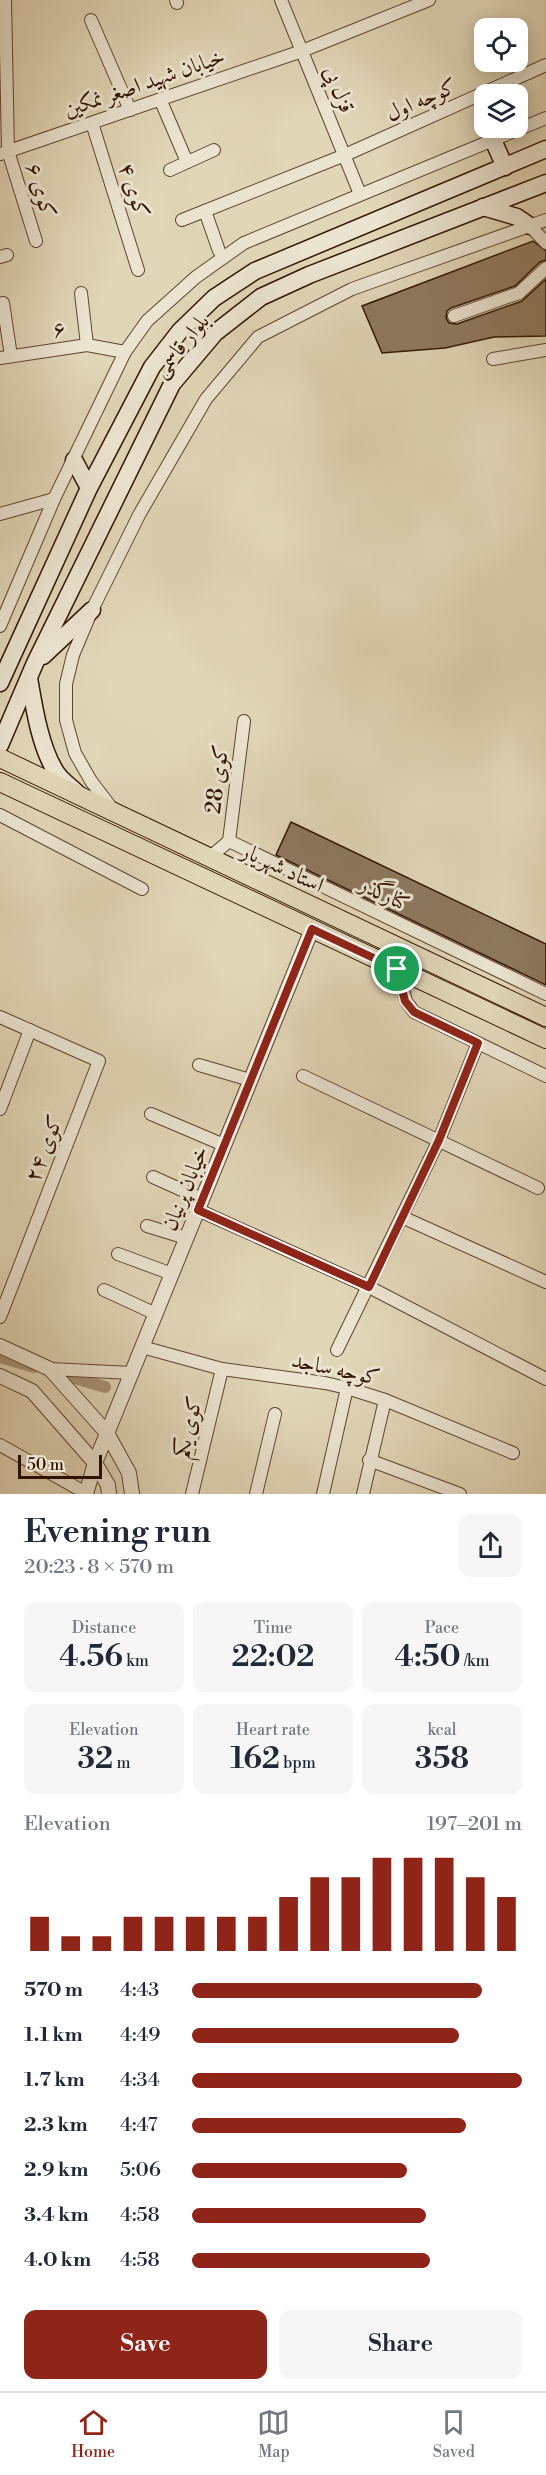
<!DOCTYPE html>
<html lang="en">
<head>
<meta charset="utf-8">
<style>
  body { margin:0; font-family:"Libre Bodoni",Amiri,serif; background:#f6f6f7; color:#1f2937; height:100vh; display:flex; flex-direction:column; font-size:22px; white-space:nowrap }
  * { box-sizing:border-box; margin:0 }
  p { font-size:20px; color:#747a83 }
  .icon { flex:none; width:33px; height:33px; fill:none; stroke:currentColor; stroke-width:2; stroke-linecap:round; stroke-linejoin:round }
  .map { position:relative; height:1494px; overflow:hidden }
  .details { display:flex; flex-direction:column; background:#fff; flex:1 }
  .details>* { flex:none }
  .tools { position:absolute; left:474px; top:18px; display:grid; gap:12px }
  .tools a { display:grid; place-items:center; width:54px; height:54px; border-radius:12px; background:#fff; box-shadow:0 3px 15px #0003; font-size:30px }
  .scale { position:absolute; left:18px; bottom:15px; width:84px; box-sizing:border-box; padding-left:6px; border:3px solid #321401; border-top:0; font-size:16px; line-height:21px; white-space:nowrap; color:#321401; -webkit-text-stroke:4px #ece4d1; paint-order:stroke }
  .pin { position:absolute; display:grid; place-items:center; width:51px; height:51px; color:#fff; margin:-26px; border:3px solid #fff; border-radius:50%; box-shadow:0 2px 6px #0007 }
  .round { display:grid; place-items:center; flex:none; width:63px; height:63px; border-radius:12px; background:#f6f6f7 }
  .headline { display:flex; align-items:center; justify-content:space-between; height:102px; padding:0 24px }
  h1 { font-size:33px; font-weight:600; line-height:45px }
  .figures { display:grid; grid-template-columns:repeat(3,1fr); gap:9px; height:102px; padding:6px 24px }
  .figures div { display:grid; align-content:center; border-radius:12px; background:#f6f6f7; text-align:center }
  .figures b { font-size:30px; font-weight:600 }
  .figures small { font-size:16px; font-weight:400 }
  .figures p { font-size:16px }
  .chart { height:168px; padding:12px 24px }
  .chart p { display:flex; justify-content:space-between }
  .chart svg { width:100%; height:108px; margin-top:6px; stroke:#8f2418; stroke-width:6 }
  .action { display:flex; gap:12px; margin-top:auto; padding:12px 24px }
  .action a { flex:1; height:69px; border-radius:12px; background:#8f2418; color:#fff; font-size:24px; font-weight:600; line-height:69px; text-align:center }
  .action a+a { background:#f6f6f7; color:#1f2937 }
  ul { padding:0 24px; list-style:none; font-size:20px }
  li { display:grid; grid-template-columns:96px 72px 1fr; align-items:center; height:45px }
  li i { height:15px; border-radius:8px; background:#8f2418 }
  .dock { display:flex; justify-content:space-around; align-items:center; height:84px; border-top:2px solid #e0e1e3; background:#fff; font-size:16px; color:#747a83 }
  .dock a { display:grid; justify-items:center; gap:3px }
  .dock .on { color:#8f2418 }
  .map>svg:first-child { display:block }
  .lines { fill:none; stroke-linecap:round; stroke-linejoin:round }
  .canal { stroke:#a6947a; stroke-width:12 }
  .building { fill:#8d7960; stroke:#321401; stroke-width:1.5 }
  .minor-casing { stroke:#5e442f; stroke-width:14 }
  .tertiary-casing { stroke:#5e442f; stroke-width:16 }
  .secondary-casing { stroke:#321401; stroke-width:19 }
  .primary-casing { stroke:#321401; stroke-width:20 }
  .minor { stroke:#ece4d1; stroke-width:12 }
  .tertiary { stroke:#ece4d1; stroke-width:14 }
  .secondary { stroke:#ece4d1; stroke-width:16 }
  .primary { stroke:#e1d6b8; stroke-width:18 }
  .route-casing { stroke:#fff; stroke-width:12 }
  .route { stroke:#8f2418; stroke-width:8 }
  .labels { text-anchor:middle; stroke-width:6; stroke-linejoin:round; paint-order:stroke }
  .street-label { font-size:22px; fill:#321401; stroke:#ece4d1 }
</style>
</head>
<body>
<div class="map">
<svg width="546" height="1494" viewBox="0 0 546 1494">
  <rect width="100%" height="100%" fill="#e1d6b8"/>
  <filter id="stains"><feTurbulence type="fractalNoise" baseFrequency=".00333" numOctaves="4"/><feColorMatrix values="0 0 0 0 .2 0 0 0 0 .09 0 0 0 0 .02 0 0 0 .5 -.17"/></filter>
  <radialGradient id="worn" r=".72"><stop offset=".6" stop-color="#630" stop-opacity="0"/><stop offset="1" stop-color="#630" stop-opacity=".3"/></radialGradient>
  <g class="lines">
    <g class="canal">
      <polyline points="0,1357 34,1367"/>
      <polyline points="65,1375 105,1387"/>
    </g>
  </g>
  <g class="building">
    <polygon points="533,241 546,251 546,260 540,262 515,286 451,308 447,311 446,318 449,323 457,324 522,301 546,279 546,336 494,337 445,348 382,353 362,306"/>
    <polygon points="291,822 546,944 546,985 276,855"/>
  </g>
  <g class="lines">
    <defs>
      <g id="minor">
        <polyline points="5,0 8,151 36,241"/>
        <polyline points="176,0 177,3"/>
        <polyline points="281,0 360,194"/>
        <polyline points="91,20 130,110"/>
        <polyline points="160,99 187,162"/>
        <polyline points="92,123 138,270"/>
        <polyline points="0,154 302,51 429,0"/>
        <polyline points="170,170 214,150"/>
        <polyline points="205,211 219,251"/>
        <polyline points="182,220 345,155 546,65"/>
        <polyline points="530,226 546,243"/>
        <polyline points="0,257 7,255"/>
        <polyline points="81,293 87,345"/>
        <polyline points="3,303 11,356"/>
        <polyline points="454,316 519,293 546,268"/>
        <polyline points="0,358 87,345 125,352"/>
        <polyline points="493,359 546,350"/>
        <polyline points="0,514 54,499"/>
        <polyline points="0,626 54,499 125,352 147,321 196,277 244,243 546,118"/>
        <polyline points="113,810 91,781 75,753 66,720 66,684 73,655 92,610 139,515 206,399 258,337 352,289 546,220"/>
        <polyline points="0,815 142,889"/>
        <polyline points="229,841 244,721"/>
        <polyline points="209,858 229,841 546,994"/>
        <polyline points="397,969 406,1001 414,1012 546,1076"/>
        <polyline points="0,1017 99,1061 0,1317"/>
        <polyline points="199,1065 250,1080"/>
        <polyline points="303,1076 538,1188"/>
        <polyline points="0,1109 30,1030"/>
        <polyline points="151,1114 224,1145"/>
        <polyline points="153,1177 202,1199"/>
        <polyline points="198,1210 369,1287 546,1379"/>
        <polyline points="402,1217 546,1282"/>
        <polyline points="147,1226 186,1238"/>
        <polyline points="118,1254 172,1274"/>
        <polyline points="104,1290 156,1314"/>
        <polyline points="142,1347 222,1369 325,1383 347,1388 385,1400 513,1453"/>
        <polyline points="337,1350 439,1140 478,1043"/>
        <polyline points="50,1369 132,1373"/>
        <polyline points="0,1445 86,1493"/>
        <polyline points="369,1460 460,1494"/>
        <polyline points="192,1494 222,1369"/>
        <polyline points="256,1494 275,1414"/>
        <polyline points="323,1494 347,1388"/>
        <polyline points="363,1494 385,1400"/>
      </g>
      <g id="tertiary">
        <polyline points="0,1346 50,1369 107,1433 129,1473 132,1494"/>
        <polyline points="0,1376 32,1391 95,1463 108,1485 109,1494"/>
        <polyline points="86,1494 95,1463 312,929"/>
      </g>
      <g id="secondary">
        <polyline points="493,140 505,167"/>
        <polyline points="483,207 517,217 530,226"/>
        <polyline points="74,460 89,488"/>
        <polyline points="43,656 92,610"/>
        <path d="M 29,678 C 34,707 40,747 56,772 C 61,780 70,786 76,792"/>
        <polyline points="0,683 89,488 152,367 180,331 214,298 255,271 546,149"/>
        <polyline points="0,745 35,663 172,384 215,333 261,297 309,275 546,183"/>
      </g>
      <g id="primary">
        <polyline points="0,758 546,1017"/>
        <polyline points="0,782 546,1039"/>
      </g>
    </defs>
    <use href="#minor" class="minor-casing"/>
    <use href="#tertiary" class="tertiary-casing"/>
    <use href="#secondary" class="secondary-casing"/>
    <use href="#primary" class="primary-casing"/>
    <use href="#minor" class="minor"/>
    <use href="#tertiary" class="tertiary"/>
    <use href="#secondary" class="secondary"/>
    <use href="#primary" class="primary"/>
  </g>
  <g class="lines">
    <defs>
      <polygon id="route" points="312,929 397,969 405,1001 414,1012 478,1043 439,1140 369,1287 198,1210"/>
    </defs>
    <use href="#route" class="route-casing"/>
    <use href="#route" class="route"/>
  </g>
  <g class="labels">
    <g class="street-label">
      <text transform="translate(144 82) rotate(-19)" y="8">خیابان شهید اصغر نمکین</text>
      <text transform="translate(340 89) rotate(68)" y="8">قزل پی</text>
      <text transform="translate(421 99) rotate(-24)" y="8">کوچه اول</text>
      <text transform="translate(42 190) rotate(73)" y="8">کوی ۶</text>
      <text transform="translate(135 190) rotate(72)" y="8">کوی ۴</text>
      <text transform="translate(59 328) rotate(-8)" y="8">۶</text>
      <text transform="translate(180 345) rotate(-50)" y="8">بلوار قاسمی</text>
      <text transform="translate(216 779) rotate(-83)" y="8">کوی 28</text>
      <text transform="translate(283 867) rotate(25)" y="8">استاد شهریار</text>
      <text transform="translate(385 893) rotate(26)" y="8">کنارگذر</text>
      <text transform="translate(43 1148) rotate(-69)" y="8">کوی ۲۴</text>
      <text transform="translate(184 1188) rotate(-68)" y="8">خیابان پرنیان</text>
      <text transform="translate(336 1368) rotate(12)" y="8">کوچه ساجد</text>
      <text transform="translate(187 1427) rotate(-76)" y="8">کوی یکم</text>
    </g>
  </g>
  <rect width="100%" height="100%" filter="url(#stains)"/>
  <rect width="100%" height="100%" fill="url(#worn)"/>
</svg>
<div class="tools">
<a><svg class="icon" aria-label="locate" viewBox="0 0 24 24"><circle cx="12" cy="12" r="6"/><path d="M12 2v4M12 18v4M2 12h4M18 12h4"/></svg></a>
<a><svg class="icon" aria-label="layers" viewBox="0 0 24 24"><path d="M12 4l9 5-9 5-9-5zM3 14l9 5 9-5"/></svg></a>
</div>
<div class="scale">50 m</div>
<div class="pin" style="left:397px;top:969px;background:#1e9e55"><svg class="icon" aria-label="arrive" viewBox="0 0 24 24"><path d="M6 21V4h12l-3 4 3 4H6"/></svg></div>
</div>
<section class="details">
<div class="headline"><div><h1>Evening run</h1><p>20:23 · 8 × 570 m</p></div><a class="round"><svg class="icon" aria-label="share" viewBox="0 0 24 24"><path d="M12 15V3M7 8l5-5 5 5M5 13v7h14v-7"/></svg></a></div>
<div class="figures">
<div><p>Distance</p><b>4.56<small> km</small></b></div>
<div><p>Time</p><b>22:02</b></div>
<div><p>Pace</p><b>4:50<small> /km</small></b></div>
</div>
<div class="figures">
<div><p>Elevation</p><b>32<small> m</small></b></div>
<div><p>Heart rate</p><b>162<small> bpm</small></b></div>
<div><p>kcal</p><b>358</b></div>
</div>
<div class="chart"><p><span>Elevation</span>197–201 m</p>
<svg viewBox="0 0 160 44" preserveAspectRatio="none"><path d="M5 44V30M15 44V38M25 44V38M35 44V30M45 44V30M55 44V30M65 44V30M75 44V30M85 44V22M95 44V14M105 44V14M115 44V6M125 44V6M135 44V6M145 44V14M155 44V22"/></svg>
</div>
<ul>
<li><b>570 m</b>4:43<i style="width:88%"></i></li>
<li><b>1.1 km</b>4:49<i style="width:81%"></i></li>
<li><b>1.7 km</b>4:34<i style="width:100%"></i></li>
<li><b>2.3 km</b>4:47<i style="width:83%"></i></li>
<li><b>2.9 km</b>5:06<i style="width:65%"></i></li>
<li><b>3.4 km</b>4:58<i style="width:71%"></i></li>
<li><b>4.0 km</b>4:58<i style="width:72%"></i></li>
</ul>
<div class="action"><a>Save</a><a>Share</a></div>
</section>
<nav class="dock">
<a class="on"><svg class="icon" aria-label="home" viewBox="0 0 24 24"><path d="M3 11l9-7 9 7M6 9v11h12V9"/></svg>Home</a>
<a><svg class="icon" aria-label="map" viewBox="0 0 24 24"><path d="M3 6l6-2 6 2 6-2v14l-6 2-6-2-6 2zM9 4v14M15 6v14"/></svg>Map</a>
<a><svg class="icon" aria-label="saved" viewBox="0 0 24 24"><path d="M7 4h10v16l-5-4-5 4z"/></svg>Saved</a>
</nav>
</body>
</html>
